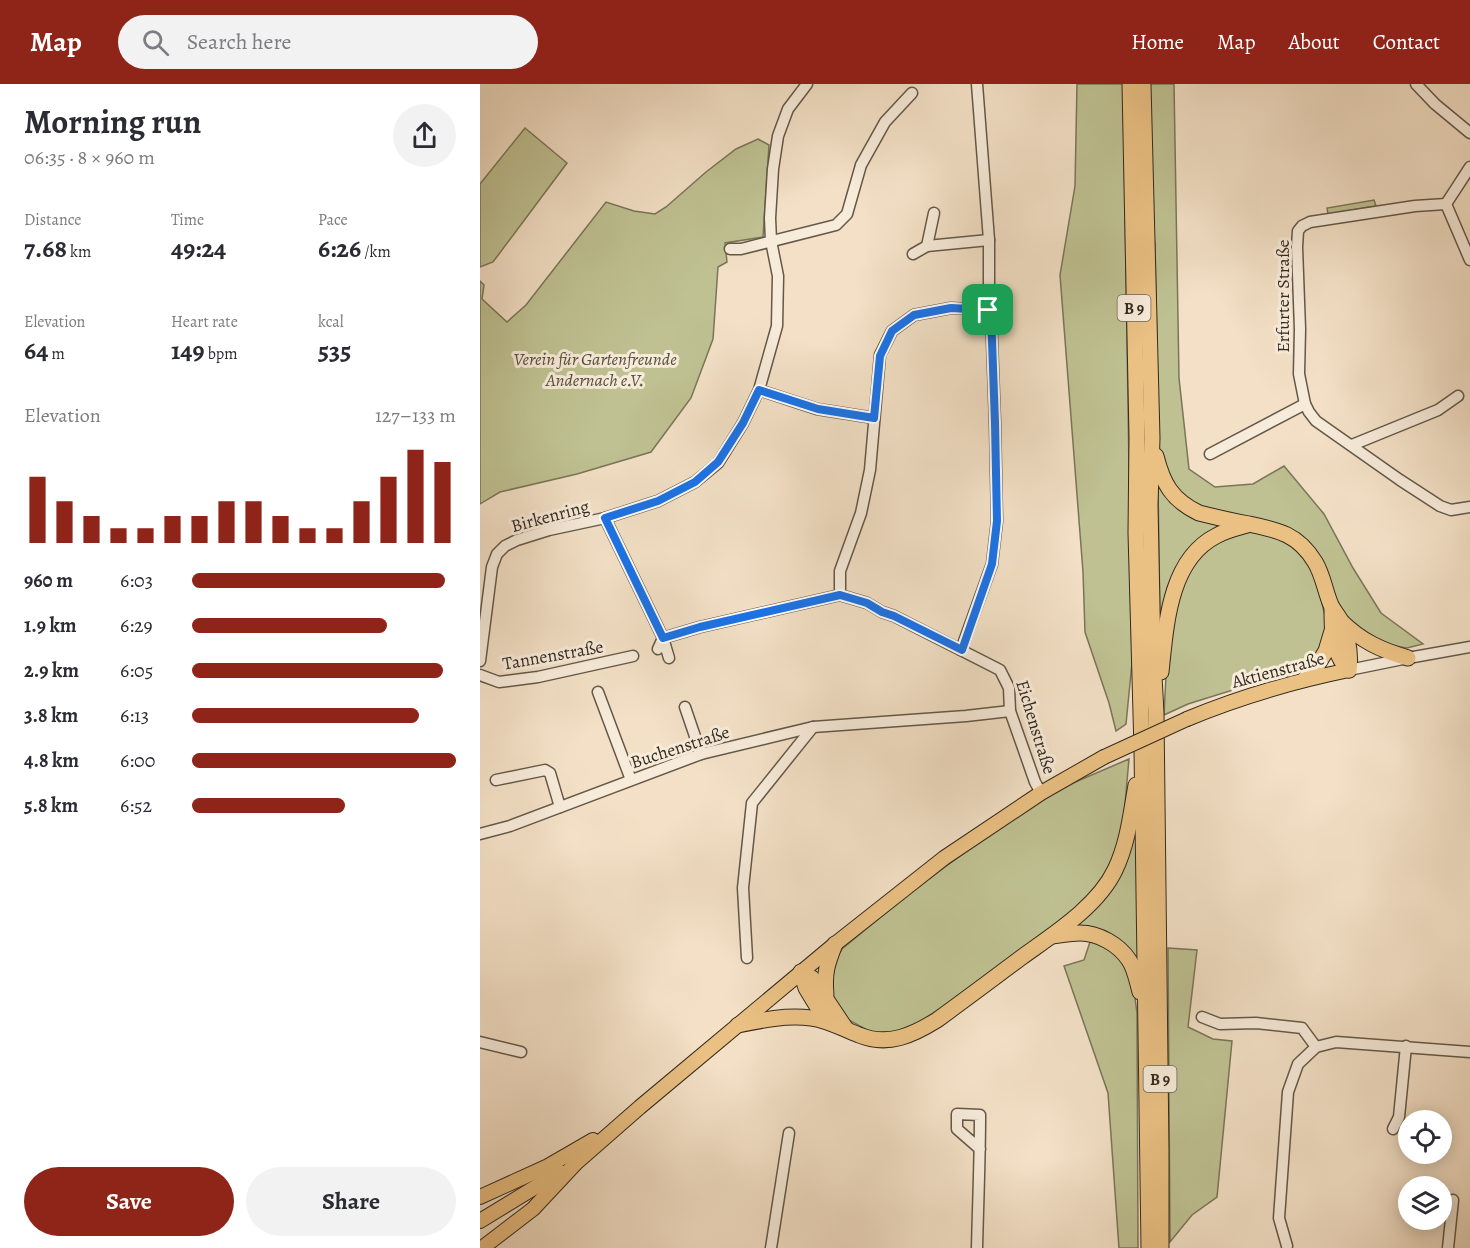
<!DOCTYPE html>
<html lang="en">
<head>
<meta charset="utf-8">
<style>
  body { margin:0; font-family:Alegreya,serif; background:#f2f2f3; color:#2b2b33; height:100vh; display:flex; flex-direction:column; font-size:22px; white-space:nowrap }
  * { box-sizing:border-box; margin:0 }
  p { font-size:20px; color:#7c7c81 }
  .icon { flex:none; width:33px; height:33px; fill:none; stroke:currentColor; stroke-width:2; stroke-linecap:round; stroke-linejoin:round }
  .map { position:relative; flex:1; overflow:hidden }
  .drawer { display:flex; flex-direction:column; background:#fff; width:480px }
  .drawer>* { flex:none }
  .buttons { position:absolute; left:918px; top:1026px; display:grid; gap:12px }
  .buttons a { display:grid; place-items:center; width:54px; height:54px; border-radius:50%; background:#fff; box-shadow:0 3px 15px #0003; font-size:30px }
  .pin { position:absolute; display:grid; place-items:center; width:51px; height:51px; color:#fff; margin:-26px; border-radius:12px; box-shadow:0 3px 9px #0006 }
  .round { display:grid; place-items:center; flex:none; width:63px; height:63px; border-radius:32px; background:#f2f2f3 }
  .summary { display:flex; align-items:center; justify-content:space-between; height:102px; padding:0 24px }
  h1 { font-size:33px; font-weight:600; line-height:45px }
  .figures { display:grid; grid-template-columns:repeat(3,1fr); gap:9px; height:102px; padding:6px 24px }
  .figures div { display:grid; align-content:center }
  .figures b { font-size:26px; font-weight:600 }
  .figures small { font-size:16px; font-weight:400 }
  .figures p { font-size:16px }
  .chart { height:168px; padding:12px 24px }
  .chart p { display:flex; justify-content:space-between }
  .chart svg { width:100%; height:108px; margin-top:6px; stroke:#8f2418; stroke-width:6 }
  .primary-button { display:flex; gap:12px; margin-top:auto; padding:12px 24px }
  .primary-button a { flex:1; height:69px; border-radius:36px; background:#8f2418; color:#fff; font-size:24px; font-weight:600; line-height:69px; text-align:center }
  .primary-button a+a { background:#f2f2f3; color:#2b2b33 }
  ul { padding:0 24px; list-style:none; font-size:20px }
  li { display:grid; grid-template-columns:96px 72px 1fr; align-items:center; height:45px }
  li i { height:15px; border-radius:8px; background:#8f2418 }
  header { display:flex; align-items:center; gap:36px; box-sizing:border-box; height:84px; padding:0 30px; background:#8f2418; color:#fff }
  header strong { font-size:28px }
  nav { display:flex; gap:33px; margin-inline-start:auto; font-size:21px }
  .search { width:420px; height:54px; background:#f2f2f3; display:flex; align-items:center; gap:15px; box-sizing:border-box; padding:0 21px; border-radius:33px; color:#7c7c81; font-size:22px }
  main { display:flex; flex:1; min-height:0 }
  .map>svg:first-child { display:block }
  .green { fill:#bfc192; stroke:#797658; stroke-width:1.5 }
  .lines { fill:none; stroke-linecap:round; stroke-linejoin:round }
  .minor-casing { stroke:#635849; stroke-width:13 }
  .major-casing { stroke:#332a1f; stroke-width:16 }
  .highway-casing { stroke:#332a1f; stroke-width:17 }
  .minor { stroke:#f7ebda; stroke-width:10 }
  .major { stroke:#eac083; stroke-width:14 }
  .highway { stroke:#eac083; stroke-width:15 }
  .major-bridge-casing { stroke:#332a1f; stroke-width:16; stroke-linecap:butt }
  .major-bridge { stroke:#eac083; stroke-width:14 }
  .route-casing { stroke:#fff; stroke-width:12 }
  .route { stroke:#1a73e8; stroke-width:8 }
  .labels { text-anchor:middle; stroke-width:6; stroke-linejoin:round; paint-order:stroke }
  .shield { fill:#f7ebda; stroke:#6e6457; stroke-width:1.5 }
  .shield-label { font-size:16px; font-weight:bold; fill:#332a1f }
  .street-label { font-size:18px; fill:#332a1f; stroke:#f7ebda }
  .park-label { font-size:18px; font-style:italic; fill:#56503c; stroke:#f7ebda }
</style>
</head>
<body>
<header>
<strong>Map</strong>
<div class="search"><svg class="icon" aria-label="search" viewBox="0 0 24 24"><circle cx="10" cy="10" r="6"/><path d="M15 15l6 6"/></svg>Search here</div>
<nav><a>Home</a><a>Map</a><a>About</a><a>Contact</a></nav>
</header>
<main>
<section class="drawer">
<div class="summary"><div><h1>Morning run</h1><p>06:35 · 8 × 960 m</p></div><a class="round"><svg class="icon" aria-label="share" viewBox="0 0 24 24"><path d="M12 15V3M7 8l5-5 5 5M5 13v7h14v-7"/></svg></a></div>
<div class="figures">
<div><p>Distance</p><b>7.68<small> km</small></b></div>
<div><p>Time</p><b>49:24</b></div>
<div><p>Pace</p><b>6:26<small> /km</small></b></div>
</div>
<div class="figures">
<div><p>Elevation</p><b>64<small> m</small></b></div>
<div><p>Heart rate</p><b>149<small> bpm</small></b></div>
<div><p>kcal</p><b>535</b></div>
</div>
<div class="chart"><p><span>Elevation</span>127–133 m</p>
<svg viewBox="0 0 160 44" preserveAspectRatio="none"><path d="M5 44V17M15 44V27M25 44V33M35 44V38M45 44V38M55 44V33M65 44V33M75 44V27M85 44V27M95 44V33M105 44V38M115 44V38M125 44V27M135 44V17M145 44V6M155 44V11"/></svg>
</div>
<ul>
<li><b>960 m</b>6:03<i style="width:96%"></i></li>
<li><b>1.9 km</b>6:29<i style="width:74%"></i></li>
<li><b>2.9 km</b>6:05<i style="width:95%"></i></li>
<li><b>3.8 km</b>6:13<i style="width:86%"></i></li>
<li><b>4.8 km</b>6:00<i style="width:100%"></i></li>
<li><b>5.8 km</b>6:52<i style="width:58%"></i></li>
</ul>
<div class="primary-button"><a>Save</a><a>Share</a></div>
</section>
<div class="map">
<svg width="990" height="1164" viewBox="0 0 990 1164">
  <rect width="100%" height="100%" fill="#f3e0c6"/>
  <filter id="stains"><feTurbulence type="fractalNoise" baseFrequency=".00333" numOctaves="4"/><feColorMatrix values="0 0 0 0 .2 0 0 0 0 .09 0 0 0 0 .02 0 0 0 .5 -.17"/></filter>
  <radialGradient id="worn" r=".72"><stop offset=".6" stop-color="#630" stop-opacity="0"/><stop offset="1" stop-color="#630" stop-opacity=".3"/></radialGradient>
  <g class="green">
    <polygon points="597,0 643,0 652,579 646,640 636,647 629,619 605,548 603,488 580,191 595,102"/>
    <polygon points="668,0 694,0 699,294 709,385 735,403 773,400 804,382 844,430 873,484 901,529 943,560 927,564 898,559 863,533 837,472 759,433 705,418 684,388 679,365 675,160 670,122"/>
    <polygon points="45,44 87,79 13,178 0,183 0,100"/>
    <polygon points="278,55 289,61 283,153 245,159 247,178 238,183 233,255 211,314 171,368 97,390 20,408 0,420 0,197 4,201 2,215 27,238 46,221 126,118 154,127 175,130 186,123 226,88 256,65"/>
    <polygon points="894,116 896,122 848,130 847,124"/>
    <polygon points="678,399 750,439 726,453 680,539"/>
    <polygon points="763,446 781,447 812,460 825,474 835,490 845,532 846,547 834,577 820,585 708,620 684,631 688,552 703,495 722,467"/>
    <polygon points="649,675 643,742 631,783 603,820 447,936 432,944 403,950 389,947 367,935 357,922 350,906 352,881 362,865 426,812 488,766 544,727 586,702"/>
    <polygon points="656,732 659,881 652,873 588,846 611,823"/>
    <path d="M 611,855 C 617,857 624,859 630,863 C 652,877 654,906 657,929 L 658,1164 L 639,1164 L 628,1009 L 584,882 L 604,876 Z"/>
    <polygon points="688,864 717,866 708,943 733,955 752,957 737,1113 712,1131 690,1158"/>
  </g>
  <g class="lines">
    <defs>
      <g id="minor">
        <polyline points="936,0 955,20 990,49"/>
        <polyline points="966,120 935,122 830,138 822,142 818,147 817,163 820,245 819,290 825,320 829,328 836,337 920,396 960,422 971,426 990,423"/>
        <polyline points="966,120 990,176"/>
        <polyline points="966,120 990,83"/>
        <polyline points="447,162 454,129"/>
        <polyline points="250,165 261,165 356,141 367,130 381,81 405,38 432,9"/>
        <polyline points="433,170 447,162 509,156"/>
        <polyline points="279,306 337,325 394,334"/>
        <polyline points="872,361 958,326 978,312"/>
        <polyline points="730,370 825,320"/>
        <polyline points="125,434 183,554 189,574"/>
        <polyline points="360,511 360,487 381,429 390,386 400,271 412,247 434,231 471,224 509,226"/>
        <polyline points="178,565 183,554 220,543 360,511 387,519 402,528 414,532 520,586 529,604 530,627 555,698 561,709"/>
        <polyline points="481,566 512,480 517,437 515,339 511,229 509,226 509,156 497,0"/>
        <polyline points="0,577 12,483 17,470 25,462 37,456 69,446 125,434 178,417 215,398 238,379 263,339 279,306 297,242 298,192 291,157 290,134 293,85 298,52 308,25 327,0"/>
        <polyline points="869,586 928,574 990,563"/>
        <polyline points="0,591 19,598 58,593 153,572"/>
        <polyline points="118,608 151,696"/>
        <polyline points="205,623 221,670"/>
        <polyline points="16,696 65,686 70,689 80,723"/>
        <polyline points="0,750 30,742 221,670 333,643 486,632 530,627"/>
        <polyline points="267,874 263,804 272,719 333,643"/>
        <polyline points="722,933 740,940 776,939 822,944 836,963"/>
        <polyline points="0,958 41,968"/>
        <polyline points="913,1045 919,1033 926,962"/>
        <polyline points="807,1162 799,1134 808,1008 818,980 836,963 856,958 990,968"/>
        <polyline points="291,1164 309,1049"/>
        <path d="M 497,1164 C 498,1120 500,1076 500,1031 L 477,1030 L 477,1045 L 500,1065"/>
        <polyline points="968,1164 973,1116"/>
      </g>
      <g id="major">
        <path d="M 707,635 C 762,612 811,598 869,586"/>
        <polyline points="0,1113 68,1082 113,1056"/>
        <polyline points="0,1137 80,1088"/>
        <polyline points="2,1164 53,1125 96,1079 160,1023 355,860 464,774 561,709 624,673"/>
      </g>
      <g id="highway">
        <polyline points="650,0 657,353 656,449 662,666 669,1164"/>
        <polyline points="663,0 672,354 670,421 673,574 676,629 681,1067 681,1164"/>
        <path d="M 676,372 C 683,400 692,416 719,429 C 735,433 752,437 769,440 C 798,446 818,450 835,478 C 843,491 845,507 851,521 C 854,527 858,531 861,537 C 868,553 871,569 869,586"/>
        <path d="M 852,525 C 852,541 852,560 860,574 C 862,579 866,583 869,586"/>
        <path d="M 861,537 C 881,557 901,566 928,574"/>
        <path d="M 681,588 C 686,542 689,476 736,452 C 746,446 757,444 767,441"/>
        <polyline points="825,595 838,580 846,567 852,547"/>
        <path d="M 572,852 C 581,851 591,849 600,849 C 619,849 639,861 649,876 C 655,885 657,897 660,908"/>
        <polyline points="321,888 332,894 366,945"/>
        <polyline points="321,888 326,904 346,937"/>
        <path d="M 346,911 C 344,889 347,880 355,860"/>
        <path d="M 258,941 C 282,936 306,931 331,934 C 348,936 363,945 379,951 C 408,963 433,951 457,936 C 486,915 514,894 542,873 C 574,850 618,822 635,786 C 648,759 651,729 656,701"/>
      </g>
    </defs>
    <use href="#minor" class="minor-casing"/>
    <use href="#major" class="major-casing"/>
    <use href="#highway" class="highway-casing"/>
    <use href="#minor" class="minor"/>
    <use href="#major" class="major"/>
    <use href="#highway" class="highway"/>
    <defs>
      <polyline id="major-bridge" points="624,673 707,635"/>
    </defs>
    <use href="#major-bridge" class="major-bridge-casing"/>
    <use href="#major-bridge" class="major-bridge"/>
  </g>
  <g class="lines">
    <defs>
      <polygon id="route" points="471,224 508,226 511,229 515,339 517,437 512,480 482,566 414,532 402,528 387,519 360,511 220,543 183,554 125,434 178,417 215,398 238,378 263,339 279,306 338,325 394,334 400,272 412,247 434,231"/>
    </defs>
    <use href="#route" class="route-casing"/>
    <use href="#route" class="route"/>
  </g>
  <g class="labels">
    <g class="shield">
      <rect x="637.5" y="211" width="33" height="26" rx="4.5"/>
      <rect x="663.5" y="982" width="33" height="26" rx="4.5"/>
    </g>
    <g class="shield-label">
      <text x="654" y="230">B 9</text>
      <text x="680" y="1001">B 9</text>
    </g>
    <g class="street-label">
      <text transform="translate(803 212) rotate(-90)" y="6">Erfurter Straße</text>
      <text transform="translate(70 432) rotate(-15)" y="6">Birkenring</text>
      <text transform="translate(73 571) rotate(-10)" y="6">Tannenstraße</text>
      <text transform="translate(798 586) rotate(-15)" y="6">Aktienstraße</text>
      <text transform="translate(556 643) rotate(73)" y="6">Eichenstraße</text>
      <text transform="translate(200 663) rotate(-18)" y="6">Buchenstraße</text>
    </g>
    <g class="park-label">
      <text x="115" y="281">Verein für Gartenfreunde<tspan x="115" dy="21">Andernach e.V.</tspan></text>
    </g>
  </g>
  <rect width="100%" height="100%" filter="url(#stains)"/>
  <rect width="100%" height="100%" fill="url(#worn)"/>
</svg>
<div class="buttons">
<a><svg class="icon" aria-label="locate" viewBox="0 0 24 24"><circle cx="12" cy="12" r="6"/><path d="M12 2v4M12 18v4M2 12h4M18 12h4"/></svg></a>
<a><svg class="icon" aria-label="layers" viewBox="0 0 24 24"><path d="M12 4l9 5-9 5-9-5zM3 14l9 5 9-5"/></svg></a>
</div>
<div class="pin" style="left:508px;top:226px;background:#1e9e55"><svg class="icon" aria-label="arrive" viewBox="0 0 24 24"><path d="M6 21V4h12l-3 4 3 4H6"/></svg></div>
</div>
</main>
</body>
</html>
